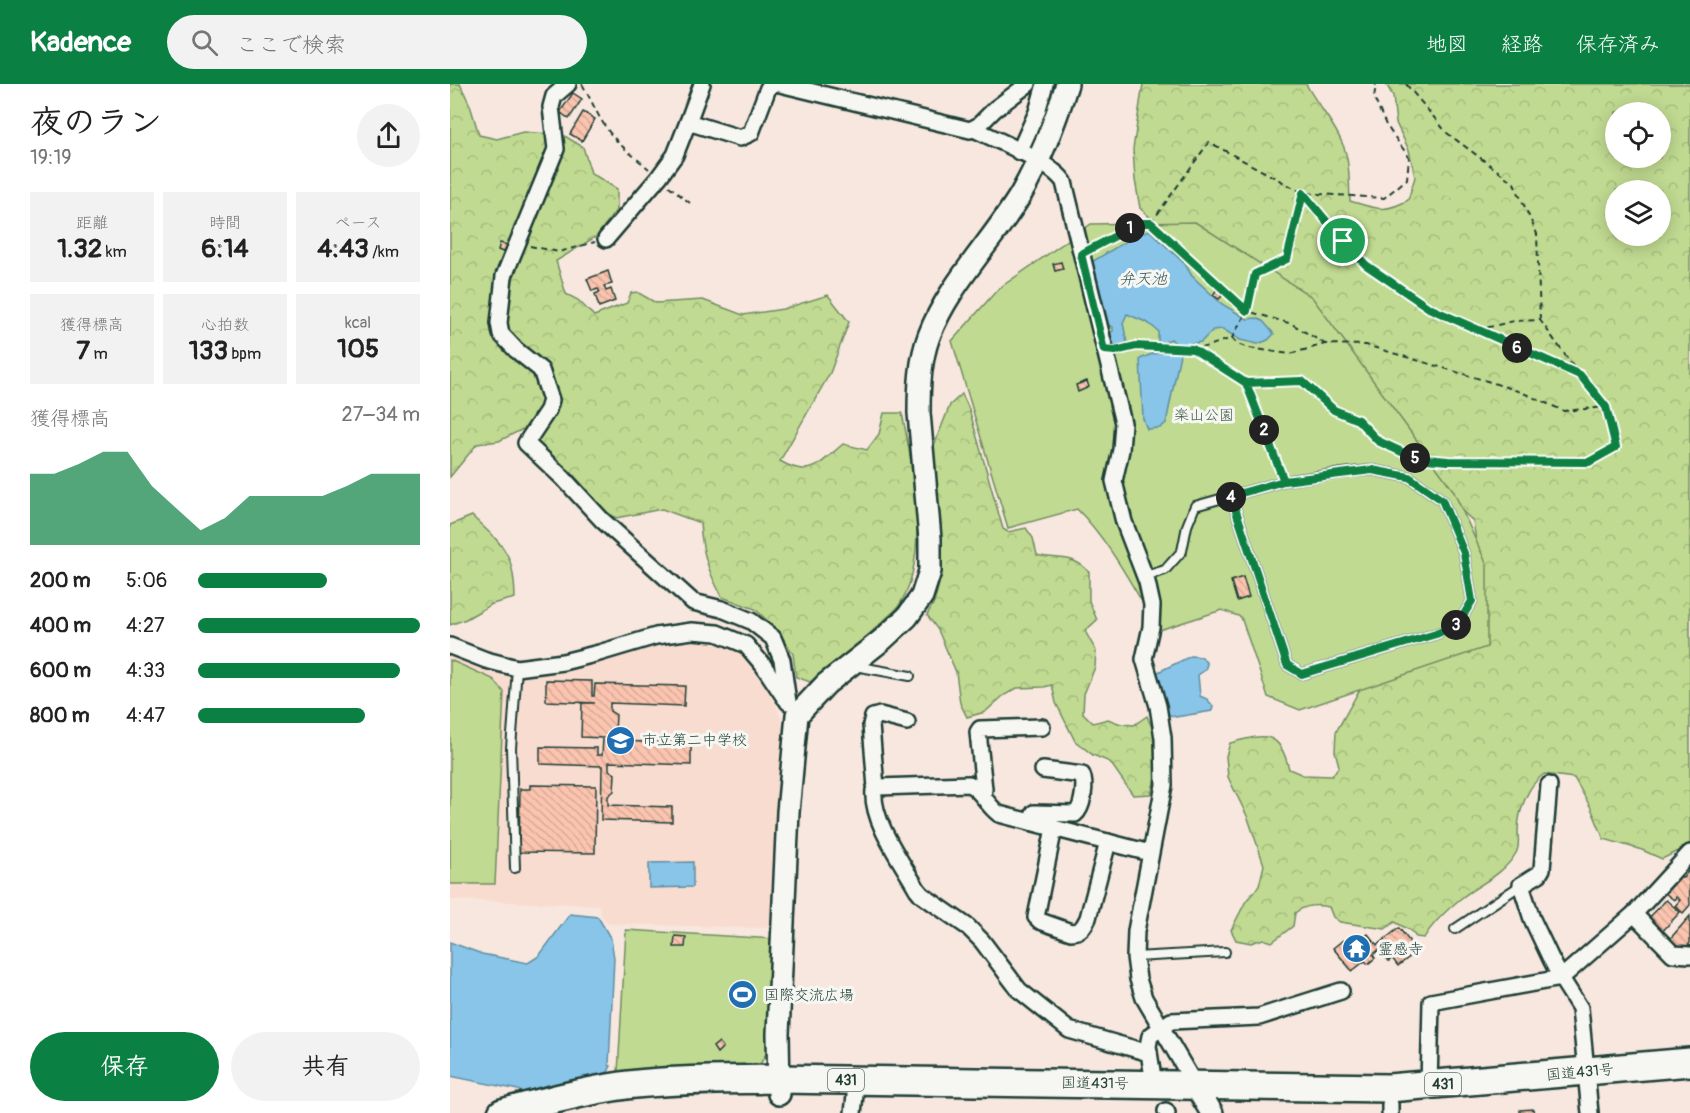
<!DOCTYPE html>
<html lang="ja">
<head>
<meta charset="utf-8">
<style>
  body { margin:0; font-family:Pangolin,"Klee One",sans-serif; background:#f2f2f2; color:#222; height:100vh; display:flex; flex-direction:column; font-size:22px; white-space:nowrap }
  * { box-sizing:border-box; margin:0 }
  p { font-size:20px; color:#767676 }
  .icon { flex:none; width:33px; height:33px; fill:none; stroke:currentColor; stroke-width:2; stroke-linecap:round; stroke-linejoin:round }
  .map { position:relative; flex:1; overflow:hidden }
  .details { display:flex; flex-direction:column; background:#fff; width:450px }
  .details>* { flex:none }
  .fabs { position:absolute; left:1155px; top:18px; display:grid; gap:12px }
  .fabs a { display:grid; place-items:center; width:66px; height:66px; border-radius:50%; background:#fff; box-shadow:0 3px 15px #0003; font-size:30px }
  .pin { position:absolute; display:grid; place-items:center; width:51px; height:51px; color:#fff; margin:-26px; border:3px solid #fff; border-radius:50%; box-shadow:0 2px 6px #0007 }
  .km { position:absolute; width:30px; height:30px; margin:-15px; border-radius:50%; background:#222; color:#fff; font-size:16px; line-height:30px; text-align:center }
  .round { display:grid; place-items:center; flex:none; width:63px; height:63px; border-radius:32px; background:#f2f2f2 }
  .headline { display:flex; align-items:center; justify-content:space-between; height:102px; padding:0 30px }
  h1 { font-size:33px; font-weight:700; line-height:45px }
  .figures { display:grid; grid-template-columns:repeat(3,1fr); gap:9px; height:102px; padding:6px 30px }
  .figures div { display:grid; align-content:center; border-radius:0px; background:#f2f2f2; text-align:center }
  .figures b { font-size:26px; font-weight:700 }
  .figures small { font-size:16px; font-weight:400 }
  .figures p { font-size:16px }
  .chart { height:168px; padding:12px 30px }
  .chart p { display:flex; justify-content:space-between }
  .chart svg { width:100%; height:108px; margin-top:6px; fill:#0b8043; opacity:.7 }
  .action { display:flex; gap:12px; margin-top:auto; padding:12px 30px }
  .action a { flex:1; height:69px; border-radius:36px; background:#0b8043; color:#fff; font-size:24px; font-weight:700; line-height:69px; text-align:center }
  .action a+a { background:#f2f2f2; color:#222 }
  ul { padding:0 30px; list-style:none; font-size:20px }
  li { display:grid; grid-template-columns:96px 72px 1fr; align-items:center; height:45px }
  li i { height:15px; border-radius:8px; background:#0b8043 }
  header { display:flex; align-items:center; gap:36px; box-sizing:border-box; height:84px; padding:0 30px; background:#0b8043; color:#fff }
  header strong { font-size:28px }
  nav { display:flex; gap:33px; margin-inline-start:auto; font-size:21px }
  .search { width:420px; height:54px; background:#f2f2f2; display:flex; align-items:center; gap:15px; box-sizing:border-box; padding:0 21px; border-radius:33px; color:#767676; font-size:22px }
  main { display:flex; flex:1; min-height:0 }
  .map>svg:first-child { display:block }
  .built { fill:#f9dcd0 }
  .forest { fill:url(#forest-crowns); stroke:#708c62; stroke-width:1.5; fill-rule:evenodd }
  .park { fill:#c0da91; stroke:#708c62; stroke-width:1.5 }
  .water { fill:#89c4e9; stroke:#5f8ea1; stroke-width:1.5 }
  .building { fill:url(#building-back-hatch); stroke:#1f3d34; stroke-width:1.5 }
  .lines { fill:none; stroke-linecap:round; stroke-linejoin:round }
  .lane-casing { stroke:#1f3d34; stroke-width:12 }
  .street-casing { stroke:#1f3d34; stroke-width:20 }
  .secondary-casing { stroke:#1f3d34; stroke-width:26 }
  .highway-casing { stroke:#1f3d34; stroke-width:32 }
  .path { stroke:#1f3d34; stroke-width:2; stroke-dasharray:6 4.5; stroke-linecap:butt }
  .lane { stroke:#f6f6f2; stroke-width:8 }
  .street { stroke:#f6f6f2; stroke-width:15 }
  .secondary { stroke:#f6f6f2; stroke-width:21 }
  .highway { stroke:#f6f6f2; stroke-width:27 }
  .route-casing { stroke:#fff; stroke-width:12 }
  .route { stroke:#0b8043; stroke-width:8 }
  .labels { text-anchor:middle; stroke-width:6; stroke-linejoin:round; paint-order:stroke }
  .shield { fill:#f6f6f2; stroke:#60746d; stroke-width:1.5 }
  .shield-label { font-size:14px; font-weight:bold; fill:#1f3d34 }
  .park-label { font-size:15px; fill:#3f5c47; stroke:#f6f6f2 }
  .poi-label { font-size:15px; fill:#1f3d34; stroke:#f6f6f2; text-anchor:start }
  .street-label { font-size:15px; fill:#1f3d34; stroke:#f6f6f2 }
  .water-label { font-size:16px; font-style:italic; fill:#345858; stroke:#f6f6f2 }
</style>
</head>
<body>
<header>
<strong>Kadence</strong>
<div class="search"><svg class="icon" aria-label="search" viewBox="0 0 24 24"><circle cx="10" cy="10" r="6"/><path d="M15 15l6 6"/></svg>ここで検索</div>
<nav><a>地図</a><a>経路</a><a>保存済み</a></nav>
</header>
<main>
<section class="details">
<div class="headline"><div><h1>夜のラン</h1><p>19:19</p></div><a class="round"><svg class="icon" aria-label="share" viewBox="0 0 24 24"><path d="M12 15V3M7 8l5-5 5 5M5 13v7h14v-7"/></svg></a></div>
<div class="figures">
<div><p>距離</p><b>1.32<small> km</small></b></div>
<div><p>時間</p><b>6:14</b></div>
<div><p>ペース</p><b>4:43<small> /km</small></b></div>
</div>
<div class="figures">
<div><p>獲得標高</p><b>7<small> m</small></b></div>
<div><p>心拍数</p><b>133<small> bpm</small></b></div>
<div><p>kcal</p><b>105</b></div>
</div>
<div class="chart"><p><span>獲得標高</span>27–34 m</p>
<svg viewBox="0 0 160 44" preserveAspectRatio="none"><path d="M0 44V15L10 15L20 11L30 6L40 6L50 20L60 29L70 38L80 33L90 24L100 24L110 24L120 24L130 20L140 15L150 15L160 15V44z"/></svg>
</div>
<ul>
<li><b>200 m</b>5:06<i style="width:58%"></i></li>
<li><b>400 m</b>4:27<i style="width:100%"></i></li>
<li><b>600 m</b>4:33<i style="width:91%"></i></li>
<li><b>800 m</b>4:47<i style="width:75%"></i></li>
</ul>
<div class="action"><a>保存</a><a>共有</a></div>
</section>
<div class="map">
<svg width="1240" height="1029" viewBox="0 0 1240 1029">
  <defs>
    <pattern id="forest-crowns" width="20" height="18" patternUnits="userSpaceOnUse" patternTransform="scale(1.5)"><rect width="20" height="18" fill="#c0da91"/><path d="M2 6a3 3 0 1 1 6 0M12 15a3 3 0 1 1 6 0" fill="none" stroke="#a5bc7e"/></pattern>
    <pattern id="building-back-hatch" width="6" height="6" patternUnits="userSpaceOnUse" patternTransform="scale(1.5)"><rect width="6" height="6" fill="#fbc4af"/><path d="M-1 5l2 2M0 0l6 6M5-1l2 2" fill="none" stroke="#d7a997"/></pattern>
  </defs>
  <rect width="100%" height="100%" fill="#f8e7de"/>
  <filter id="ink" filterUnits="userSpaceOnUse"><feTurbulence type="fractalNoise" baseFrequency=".0167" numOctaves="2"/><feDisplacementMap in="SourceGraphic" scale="12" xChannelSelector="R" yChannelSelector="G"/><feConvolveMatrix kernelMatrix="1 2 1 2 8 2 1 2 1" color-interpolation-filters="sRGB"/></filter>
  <g filter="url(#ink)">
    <polygon class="built" points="215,558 256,558 284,565 306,581 328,626 336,651 321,835 318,844 159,840 151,831 149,821 0,816 0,572 47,589 86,588 144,581 196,562"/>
    <g class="forest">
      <path d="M 0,0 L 10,0 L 20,21 L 29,51 L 47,55 L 73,48 L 113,51 L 133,63 L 141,89 L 167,105 L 167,125 L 147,152 L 106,177 L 116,210 L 128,216 L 144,232 L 177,219 L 181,209 L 187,208 L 206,219 L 253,216 L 293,231 L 333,225 L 378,211 L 399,238 L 380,289 L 330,377 C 361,395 369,380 393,360 L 417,366 L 429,350 L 434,329 L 452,329 C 463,382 481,476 448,523 C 443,529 436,534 431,539 C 409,560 385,581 360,598 L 346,593 L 343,570 L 329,548 L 305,525 L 272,513 C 258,487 252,468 250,439 L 212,425 L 166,434 L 149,423 L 139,408 L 119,386 L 73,345 L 49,357 L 27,360 L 0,393 Z"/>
      <path d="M 693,0 L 856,0 C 867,21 884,38 893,61 C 900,77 899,100 900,117 C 925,124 934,130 958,116 L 965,93 L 959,66 L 946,39 L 943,12 L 936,0 L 1240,0 L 1240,759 L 1235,764 L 1212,775 L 1192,766 L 1154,755 L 1141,724 L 1124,694 L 1094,690 C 1078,701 1068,727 1068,747 C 1068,755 1070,762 1066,769 C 1053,792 1028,800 1009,816 C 997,826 982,840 974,854 L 966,853 L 961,847 L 945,838 L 935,845 L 890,838 L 883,833 L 879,823 C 868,820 854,821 845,829 L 843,842 L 822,858 L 813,855 L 801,859 L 786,856 L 781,846 L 796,817 L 809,802 L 814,781 L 798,734 L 778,693 L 776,672 L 780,659 C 815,650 829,645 839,685 L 853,691 L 882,692 L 889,682 L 885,667 L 886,648 L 915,596 L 1032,495 L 1023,437 L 690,124 L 685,96 L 683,65 ZM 1166,28 L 1210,28 L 1210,74 L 1166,74 ZM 1166,106 L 1210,106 L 1210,152 L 1166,152 Z"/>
      <path d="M 512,310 L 519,325 L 553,445 L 558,448 L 576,444 L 583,454 L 587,471 C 609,477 622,469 639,488 L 639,517 L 647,536 L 635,547 L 646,567 L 645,583 L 634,610 L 633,629 L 643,639 L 658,635 L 671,640 L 684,641 L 697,632 C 710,659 709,681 701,710 L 683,711 L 660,678 L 643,671 L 625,657 L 606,619 L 602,601 L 594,603 L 567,604 L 553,612 L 535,628 L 517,633 L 510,619 L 506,588 L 488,546 L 477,531 L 485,516 L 492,487 L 489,432 L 481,369 L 500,321 Z"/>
      <path d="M 22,432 C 54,463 64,467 65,514 L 42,520 L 16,535 L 0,541 L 0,441 Z"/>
    </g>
    <g class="park">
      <path d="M 745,138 L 862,213 L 1003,406 L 1037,481 L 1037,563 L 850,626 L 818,613 L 791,533 L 772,526 L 709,546 C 684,506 661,459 627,425 L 558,444 L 502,257 L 548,205 L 641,140 Z"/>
      <polygon points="0,576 43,595 54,608 45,800 0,800"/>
      <polygon points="176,846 325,855 319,965 309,982 168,989"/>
    </g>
    <g class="water">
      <polygon points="699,146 735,180 742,192 772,220 797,235 806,234 813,237 824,250 818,256 808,260 790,256 773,245 763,246 751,258 739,260 730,270 716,339 710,344 697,345 693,335 690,275 702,270 721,267 725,259 721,255 713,259 708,257 708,247 698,239 677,230 673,239 677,259 665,262 658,251 663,247 663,243 658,241 640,179 678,156"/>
      <polygon points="741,572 752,573 757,580 755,586 748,591 750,612 757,615 763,622 762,627 726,633 717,630 706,595 706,589"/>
      <polygon points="243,778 243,803 199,804 199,779"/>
      <polygon points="120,830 148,833 161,855 164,874 159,981 161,982 155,993 75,1010 68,1006 0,992 0,858 32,870 78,879 89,872"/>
    </g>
    <g class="building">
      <polygon points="123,9 132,15 119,35 110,28"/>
      <polygon points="133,28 145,35 132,57 120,50"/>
      <polygon points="50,159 58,161 55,169 48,166"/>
      <polygon points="611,178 613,185 605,187 603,180"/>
      <polygon points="158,187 162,200 154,202 156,207 161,205 165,217 149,223 145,210 150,208 148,205 142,207 137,195"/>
      <polygon points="767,205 774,210 769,215 763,211"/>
      <polygon points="637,297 639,303 628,308 626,301"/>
      <polygon points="793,493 799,513 787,517 781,497"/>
      <polygon points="96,596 142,597 142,612 144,612 145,600 235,602 234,622 160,619 160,627 166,631 165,648 159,653 159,657 241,659 241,681 159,678 159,686 165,690 164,707 158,712 158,721 222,723 222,738 151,736 152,682 90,680 90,663 147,664 147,671 152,671 153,654 131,653 132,619 145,619 96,617"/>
      <polygon points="80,701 146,702 145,769 69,768 70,705 80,705"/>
      <polygon points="1239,786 1240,821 1233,829 1225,822 1230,816 1226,813 1224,816 1215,809 1229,791 1233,794"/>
      <polygon points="1216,816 1230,828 1210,850 1196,837"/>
      <polygon points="1240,832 1240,859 1233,868 1219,856"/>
      <polygon points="949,844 967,867 948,882 942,874 939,877 932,868 934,866 932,863 923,871 925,874 918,880 915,877 902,887 883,864 893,856 900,864 918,850 927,861"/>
      <polygon points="225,852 236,853 235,863 224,863"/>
      <polygon points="269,958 273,963 267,969 263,963"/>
      <polygon points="1083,1025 1084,1029 1070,1029 1070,1026"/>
    </g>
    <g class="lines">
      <defs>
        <g id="lane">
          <polyline points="695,492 715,486 732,467 737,442 745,422 834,397 893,389 922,386 959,393 992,416 1014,469 1022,517 1008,540 986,550 852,590 837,581 781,412"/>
          <polyline points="405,582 460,592"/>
          <polyline points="65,784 61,664 67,584"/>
          <polyline points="1005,845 1071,801"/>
          <polyline points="685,873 775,868"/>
        </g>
        <g id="street">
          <polyline points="118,0 104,12 101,23 106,65 54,192 49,239 51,250 66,266 91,286 101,316 98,326 76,359 114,395 152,436 243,518 272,525 301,537 323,554 332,576 338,618"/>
          <polyline points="252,0 238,38 290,54 301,49 318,4 323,0"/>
          <polyline points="330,0 520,46 528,42 545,25 578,0"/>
          <path d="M 524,45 C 546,56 601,78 614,98 L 673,339 L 671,366 L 664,397 L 674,438 L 697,498 L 702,521 L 701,543 L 694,575 L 708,622 L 713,654 L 714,701 L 686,847 L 685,873 L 688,895 L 694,914 L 745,1001"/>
          <polyline points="569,68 587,28 595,0"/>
          <polyline points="156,155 209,93 225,71 238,38"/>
          <polyline points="0,562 36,576 67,584 113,578 149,569 206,552 242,547 267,549 296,561 313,581 335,614"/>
          <polyline points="1099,701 1092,785 1089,790 1071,801 1082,835 1101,875 1111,894 1130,924 1140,1029"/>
          <polyline points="426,704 421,641 423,633 430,631 457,638"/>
          <polyline points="533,711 534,705 528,648 530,645 592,643"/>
          <path d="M 580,738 L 584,729 L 625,730 C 633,724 636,700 632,691 L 593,686"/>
          <path d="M 604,744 L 586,833 L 590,837 L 621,848 C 631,848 634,842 638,834 L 658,758"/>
          <polyline points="1184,830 1223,870 1240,871"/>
          <path d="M 699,969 L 619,946 L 569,906 L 532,857 L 518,843 L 472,811 L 467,805 C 452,778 421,737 424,706 L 428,703 L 519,700 C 533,707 536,721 549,730 L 700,769"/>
          <polyline points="702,987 698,962 700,952 721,937 809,933 891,907"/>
          <polyline points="979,1002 981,918 1111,894 1184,830 1240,769"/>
          <polyline points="940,1020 940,1029"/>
          <polyline points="716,1027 717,1029"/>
          <polyline points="403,1029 405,1011"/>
        </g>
        <g id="secondary">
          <polyline points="745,1001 762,1029"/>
          <path d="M 329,1010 L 328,950 L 338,728 L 347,631 L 376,600 L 432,556 L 457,533 L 472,512 L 480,487 L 480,455 L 469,329 C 469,303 470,276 479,252 C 498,201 543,157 571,110 C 591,75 605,38 617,0"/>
        </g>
        <path id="highway" d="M 52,1029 C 93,1018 134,1007 177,1001 C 227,995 278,996 328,995 L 939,1004 L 1240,978"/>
      </defs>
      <use href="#lane" class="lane-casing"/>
      <use href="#street" class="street-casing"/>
      <use href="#secondary" class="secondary-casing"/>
      <use href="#highway" class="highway-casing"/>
      <g class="path">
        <path d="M 132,0 C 141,15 147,31 157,45 C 168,61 184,72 199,85"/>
        <polyline points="956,0 997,49 1064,99 1087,150 1090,236"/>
        <polyline points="219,102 240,119"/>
        <polyline points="701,139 759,58 853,109 916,181 950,205 979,224 1130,291 1156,323"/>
        <polyline points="80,162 109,168 145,158"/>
        <path d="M 643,164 L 690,139 L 701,139 L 797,227 L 782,254 C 769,258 754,265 740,265 C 716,265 693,260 669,266"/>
        <polyline points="1027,246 1064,237 1090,236 1128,289"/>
        <polyline points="782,254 787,260 799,264 840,270 875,260 916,261 1037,297 1071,308 1114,327 1156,323 1166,363 1139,378 998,377 965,374 928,357 908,336 884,326 852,297 796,299"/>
        <polyline points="875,260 842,240 797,227 805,190 837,175 853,109 934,114 957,95 959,73 936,41 924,14 926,0"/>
        <polyline points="743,265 796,299 831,389"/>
      </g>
      <use href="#lane" class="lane"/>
      <use href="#street" class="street"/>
      <use href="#secondary" class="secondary"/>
      <use href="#highway" class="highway"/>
    </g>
  </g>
  <g class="lines" filter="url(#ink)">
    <defs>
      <polyline id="route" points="893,157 853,109 837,175 805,190 797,227 701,139 690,139 631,170 654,266 665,267 686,262 743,265 796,299 834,397 922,386 959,393 992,416 1014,469 1022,517 1008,540 986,550 852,590 837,581 781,412 834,397 796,299 852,297 884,326 908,336 928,357 965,374 998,377 1139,378 1166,363 1156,323 1130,291 979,224 916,181 893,157"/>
    </defs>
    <use href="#route" class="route-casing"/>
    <use href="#route" class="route"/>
  </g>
  <defs>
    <symbol id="school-disc" viewBox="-11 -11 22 22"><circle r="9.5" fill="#1f6fb2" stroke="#f6f6f2"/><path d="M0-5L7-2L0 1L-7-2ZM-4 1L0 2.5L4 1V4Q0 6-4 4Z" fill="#fff"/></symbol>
    <symbol id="temple-disc" viewBox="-11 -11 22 22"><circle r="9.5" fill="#1f6fb2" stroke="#f6f6f2"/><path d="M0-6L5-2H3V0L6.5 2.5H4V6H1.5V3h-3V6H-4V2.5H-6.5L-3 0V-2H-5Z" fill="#fff"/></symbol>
    <symbol id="stadium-disc" viewBox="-11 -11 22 22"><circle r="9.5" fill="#1f6fb2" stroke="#f6f6f2"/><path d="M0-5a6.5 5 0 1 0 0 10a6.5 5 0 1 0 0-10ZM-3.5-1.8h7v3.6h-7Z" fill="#fff"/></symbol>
  </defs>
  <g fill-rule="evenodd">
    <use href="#school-disc" x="154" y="640" width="33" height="33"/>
    <use href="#temple-disc" x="890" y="848" width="33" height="33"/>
    <use href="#stadium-disc" x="276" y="894" width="33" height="33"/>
  </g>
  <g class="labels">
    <g class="shield">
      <rect x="378" y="985" width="36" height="22" rx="4.5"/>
      <rect x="975" y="989" width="36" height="22" rx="4.5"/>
    </g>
    <g class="shield-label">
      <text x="396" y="1001">431</text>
      <text x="993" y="1005">431</text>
    </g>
    <g class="park-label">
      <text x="754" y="336">楽山公園</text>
    </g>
    <g class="poi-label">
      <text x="192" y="661">市立第二中学校</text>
      <text x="928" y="870">霊感寺</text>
      <text x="314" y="916">国際交流広場</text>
    </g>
    <g class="street-label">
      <text transform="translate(1130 988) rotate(-5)" y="5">国道431号</text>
      <text transform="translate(645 999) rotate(1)" y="5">国道431号</text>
    </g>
    <g class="water-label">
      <text x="693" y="200">弁天池</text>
    </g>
  </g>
</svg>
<div class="fabs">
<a><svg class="icon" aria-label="locate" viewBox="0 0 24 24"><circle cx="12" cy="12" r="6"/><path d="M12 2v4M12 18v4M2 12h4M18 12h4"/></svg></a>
<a><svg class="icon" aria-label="layers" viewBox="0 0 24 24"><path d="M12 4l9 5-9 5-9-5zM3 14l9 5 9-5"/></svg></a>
</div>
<div class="pin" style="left:893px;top:157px;background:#1e9e55"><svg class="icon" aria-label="arrive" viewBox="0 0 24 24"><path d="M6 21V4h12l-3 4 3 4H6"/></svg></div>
<b class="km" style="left:680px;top:144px">1</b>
<b class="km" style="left:814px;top:346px">2</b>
<b class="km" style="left:1006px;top:541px">3</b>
<b class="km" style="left:781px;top:413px">4</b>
<b class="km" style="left:965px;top:374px">5</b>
<b class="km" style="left:1067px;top:264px">6</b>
</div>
</main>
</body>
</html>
